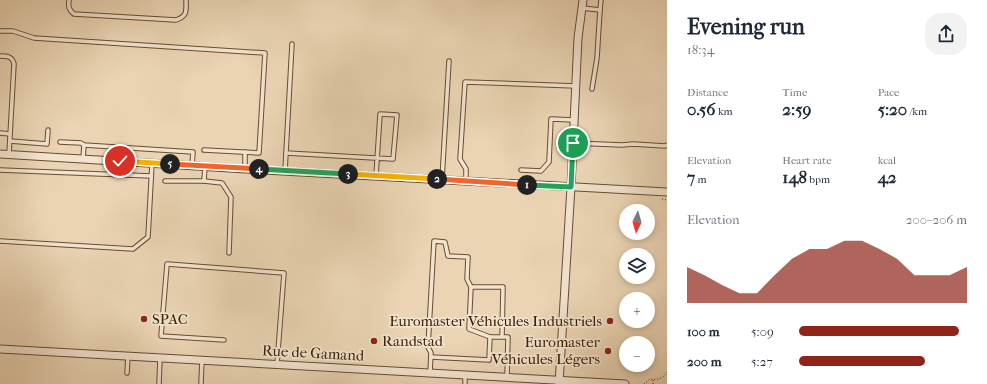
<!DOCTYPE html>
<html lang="en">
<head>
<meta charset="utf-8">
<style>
  body { margin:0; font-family:"IM FELL French Canon",serif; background:#f2f2f3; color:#1f2937; height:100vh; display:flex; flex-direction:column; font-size:15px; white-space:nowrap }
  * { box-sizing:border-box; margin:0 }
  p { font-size:13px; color:#747a83 }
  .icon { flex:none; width:22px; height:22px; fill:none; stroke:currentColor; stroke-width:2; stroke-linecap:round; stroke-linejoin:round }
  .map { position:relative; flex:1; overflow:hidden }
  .details { display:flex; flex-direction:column; background:#fff; width:320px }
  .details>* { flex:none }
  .needle { width:26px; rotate:185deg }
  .controls { position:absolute; left:619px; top:204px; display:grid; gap:8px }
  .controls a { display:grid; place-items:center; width:36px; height:36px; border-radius:50%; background:#fff; box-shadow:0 2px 6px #0003; font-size:20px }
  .pin { position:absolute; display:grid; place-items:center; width:34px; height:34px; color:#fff; margin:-17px; border:2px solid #fff; border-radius:50%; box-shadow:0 1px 4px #0007 }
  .km { position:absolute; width:20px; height:20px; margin:-10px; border-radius:50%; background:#222; color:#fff; font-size:11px; line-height:20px; text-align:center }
  .round { display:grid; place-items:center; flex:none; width:42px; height:42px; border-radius:16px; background:#f2f2f3 }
  .overview { display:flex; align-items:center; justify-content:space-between; height:68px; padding:0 20px }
  h1 { font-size:22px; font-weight:700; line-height:30px }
  .figures { display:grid; grid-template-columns:repeat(3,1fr); gap:6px; height:68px; padding:4px 20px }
  .figures div { display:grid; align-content:center }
  .figures b { font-size:17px; font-weight:700 }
  .figures small { font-size:11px; font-weight:400 }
  .figures p { font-size:11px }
  .chart { height:112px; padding:8px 20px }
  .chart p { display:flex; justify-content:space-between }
  .chart svg { width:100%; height:72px; margin-top:4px; fill:#8f2418; opacity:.7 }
  ul { padding:0 20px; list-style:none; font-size:13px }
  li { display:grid; grid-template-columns:64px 48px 1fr; align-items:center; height:30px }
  li i { height:10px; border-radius:5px; background:#8f2418 }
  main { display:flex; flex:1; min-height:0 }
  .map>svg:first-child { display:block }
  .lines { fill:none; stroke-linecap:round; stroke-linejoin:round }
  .lane-casing { stroke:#684d32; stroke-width:5.5 }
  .street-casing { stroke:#684d32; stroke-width:9 }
  .path { stroke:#3d2007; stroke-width:1; stroke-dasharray:1 2; stroke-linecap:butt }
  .lane { stroke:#f1e3ce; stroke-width:3.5 }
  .street { stroke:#f1e3ce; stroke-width:7 }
  .split-1-casing { stroke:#fff; stroke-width:8 }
  .split-2-casing { stroke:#fff; stroke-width:8 }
  .split-3-casing { stroke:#fff; stroke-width:8 }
  .split-4-casing { stroke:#fff; stroke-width:8 }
  .split-5-casing { stroke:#fff; stroke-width:8 }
  .split-6-casing { stroke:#fff; stroke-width:8 }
  .split-1 { stroke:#22a559; stroke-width:5 }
  .split-2 { stroke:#f0652b; stroke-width:5 }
  .split-3 { stroke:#f5b400; stroke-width:5 }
  .split-4 { stroke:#22a559; stroke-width:5 }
  .split-5 { stroke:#f0652b; stroke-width:5 }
  .split-6 { stroke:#f5b400; stroke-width:5 }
  .poi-dot { fill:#8f2418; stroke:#f1e3ce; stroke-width:1.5 }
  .labels { text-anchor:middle; stroke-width:3.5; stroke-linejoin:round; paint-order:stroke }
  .poi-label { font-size:15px; fill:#3d2007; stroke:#f1e3ce; text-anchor:start }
  .street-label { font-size:15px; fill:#3d2007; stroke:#f1e3ce }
</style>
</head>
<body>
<main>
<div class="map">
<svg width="667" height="384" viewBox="0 0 667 384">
  <rect width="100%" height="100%" fill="#ead4b3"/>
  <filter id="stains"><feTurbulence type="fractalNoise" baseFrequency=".005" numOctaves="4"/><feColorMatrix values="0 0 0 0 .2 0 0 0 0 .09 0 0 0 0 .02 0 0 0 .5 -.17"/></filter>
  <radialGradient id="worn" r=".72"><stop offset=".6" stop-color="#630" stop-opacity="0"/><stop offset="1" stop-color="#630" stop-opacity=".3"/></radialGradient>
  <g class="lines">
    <defs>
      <g id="lane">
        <path d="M 69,0 C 68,7 69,10 74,14 L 176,20 C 188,16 186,11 186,0"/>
        <polyline points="582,8 600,10"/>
        <polyline points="0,31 13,31 34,38 265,53 259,153 204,150"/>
        <path d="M 0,56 C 7,56 12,56 14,64 L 9,154"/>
        <polyline points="592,89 597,58 600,10 601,0"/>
        <polyline points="0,133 10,134"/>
        <polyline points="10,141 47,144 48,130"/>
        <polyline points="60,142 81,143 84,145 193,152 192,165"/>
        <polyline points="573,143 622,145 633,144 665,146 667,145"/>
        <polyline points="286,153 393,159 397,115 380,114 376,176"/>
        <polyline points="83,159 84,145"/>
        <polyline points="245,169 245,152"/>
        <polyline points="0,170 151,176"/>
        <polyline points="521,170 541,171 549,162 551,119 574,120"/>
        <polyline points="285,171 292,44"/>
        <polyline points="119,175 119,161"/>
        <polyline points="442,179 449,61"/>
        <polyline points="165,181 204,181 222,183 231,197 229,253"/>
        <polyline points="204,181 205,166"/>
        <polyline points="466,181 466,169 460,159 465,82 576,86"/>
        <polyline points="0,241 133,249 148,237 152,164"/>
        <polyline points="502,337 503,287 471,287 469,329 490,337 508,337 507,377"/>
        <polyline points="224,340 161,336 167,264 284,273 277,364"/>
        <polyline points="431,357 489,360 490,337"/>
        <polyline points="127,373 128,356"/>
        <polyline points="430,373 431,353 428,347 434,241 445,242 448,256 468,257 467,279 471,287"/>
        <polyline points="159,384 160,358"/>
        <polyline points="201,384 202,360"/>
        <polyline points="465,384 465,375"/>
      </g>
      <g id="street">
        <polyline points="0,154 245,169 667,192"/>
        <polyline points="0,349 625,384"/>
        <polyline points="559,384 571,187 578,38 583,0"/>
      </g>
    </defs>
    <use href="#lane" class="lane-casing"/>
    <use href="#street" class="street-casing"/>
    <g class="path">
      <polyline points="662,199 667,200"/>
      <path d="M 644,384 L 650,379 C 658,380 663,379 667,372"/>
      <polyline points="653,384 653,380"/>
    </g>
    <use href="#lane" class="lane"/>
    <use href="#street" class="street"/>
  </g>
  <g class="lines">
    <defs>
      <polyline id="split-1" points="527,185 571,187 573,143"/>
      <polyline id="split-2" points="437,179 527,185"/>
      <polyline id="split-3" points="348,174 437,179"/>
      <polyline id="split-4" points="259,169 348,174"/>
      <polyline id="split-5" points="170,164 259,169"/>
      <polyline id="split-6" points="120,161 170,164"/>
    </defs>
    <use href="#split-1" class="split-1-casing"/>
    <use href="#split-2" class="split-2-casing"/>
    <use href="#split-3" class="split-3-casing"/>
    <use href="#split-4" class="split-4-casing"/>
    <use href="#split-5" class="split-5-casing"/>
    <use href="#split-6" class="split-6-casing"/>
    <use href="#split-1" class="split-1"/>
    <use href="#split-2" class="split-2"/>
    <use href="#split-3" class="split-3"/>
    <use href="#split-4" class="split-4"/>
    <use href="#split-5" class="split-5"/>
    <use href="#split-6" class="split-6"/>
  </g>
  <g class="poi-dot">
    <circle cx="144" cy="319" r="4"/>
    <circle cx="610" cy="321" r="4"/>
    <circle cx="374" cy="341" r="4"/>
    <circle cx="608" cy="351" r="4"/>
  </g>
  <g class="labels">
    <g class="poi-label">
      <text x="152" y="324">SPAC</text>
      <text x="602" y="326" text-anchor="end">Euromaster Véhicules Industriels</text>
      <text x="382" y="346">Randstad</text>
      <text x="600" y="347" text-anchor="end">Euromaster<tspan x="600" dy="17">Véhicules Légers</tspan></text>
    </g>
    <g class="street-label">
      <text transform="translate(313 353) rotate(3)" y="5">Rue de Gamand</text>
    </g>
  </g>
  <rect width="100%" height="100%" filter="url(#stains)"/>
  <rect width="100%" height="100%" fill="url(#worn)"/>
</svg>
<div class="controls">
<a><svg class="needle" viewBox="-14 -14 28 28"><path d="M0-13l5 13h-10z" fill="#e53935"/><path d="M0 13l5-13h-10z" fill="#747a83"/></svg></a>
<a><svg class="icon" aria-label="layers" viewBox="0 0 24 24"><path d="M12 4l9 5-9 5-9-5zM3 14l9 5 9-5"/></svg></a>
<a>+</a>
<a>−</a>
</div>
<div class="pin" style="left:573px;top:143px;background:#1e9e55"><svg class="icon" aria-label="arrive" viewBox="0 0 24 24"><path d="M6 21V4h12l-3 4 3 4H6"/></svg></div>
<div class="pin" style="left:120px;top:161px;background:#d93025"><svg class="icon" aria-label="check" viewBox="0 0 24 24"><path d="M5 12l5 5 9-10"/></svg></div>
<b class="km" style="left:527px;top:185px">1</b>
<b class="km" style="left:437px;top:179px">2</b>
<b class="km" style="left:348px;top:174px">3</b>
<b class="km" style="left:259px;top:169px">4</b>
<b class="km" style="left:170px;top:164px">5</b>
</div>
<section class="details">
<div class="overview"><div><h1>Evening run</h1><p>18:34</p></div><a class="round"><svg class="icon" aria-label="share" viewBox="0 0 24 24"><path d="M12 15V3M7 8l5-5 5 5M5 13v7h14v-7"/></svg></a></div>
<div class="figures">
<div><p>Distance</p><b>0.56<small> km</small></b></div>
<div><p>Time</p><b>2:59</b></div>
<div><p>Pace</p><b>5:20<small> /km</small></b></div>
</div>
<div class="figures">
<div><p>Elevation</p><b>7<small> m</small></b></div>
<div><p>Heart rate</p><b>148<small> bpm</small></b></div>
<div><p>kcal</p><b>42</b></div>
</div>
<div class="chart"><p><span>Elevation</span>200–206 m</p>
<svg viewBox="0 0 160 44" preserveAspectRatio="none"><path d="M0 44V22L10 27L20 33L30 38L40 38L50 27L60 17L70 11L80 11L90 6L100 6L110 11L120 17L130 27L140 27L150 27L160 22V44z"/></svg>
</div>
<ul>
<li><b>100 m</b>5:09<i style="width:95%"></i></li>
<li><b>200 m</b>5:27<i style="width:75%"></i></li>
</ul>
</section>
</main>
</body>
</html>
